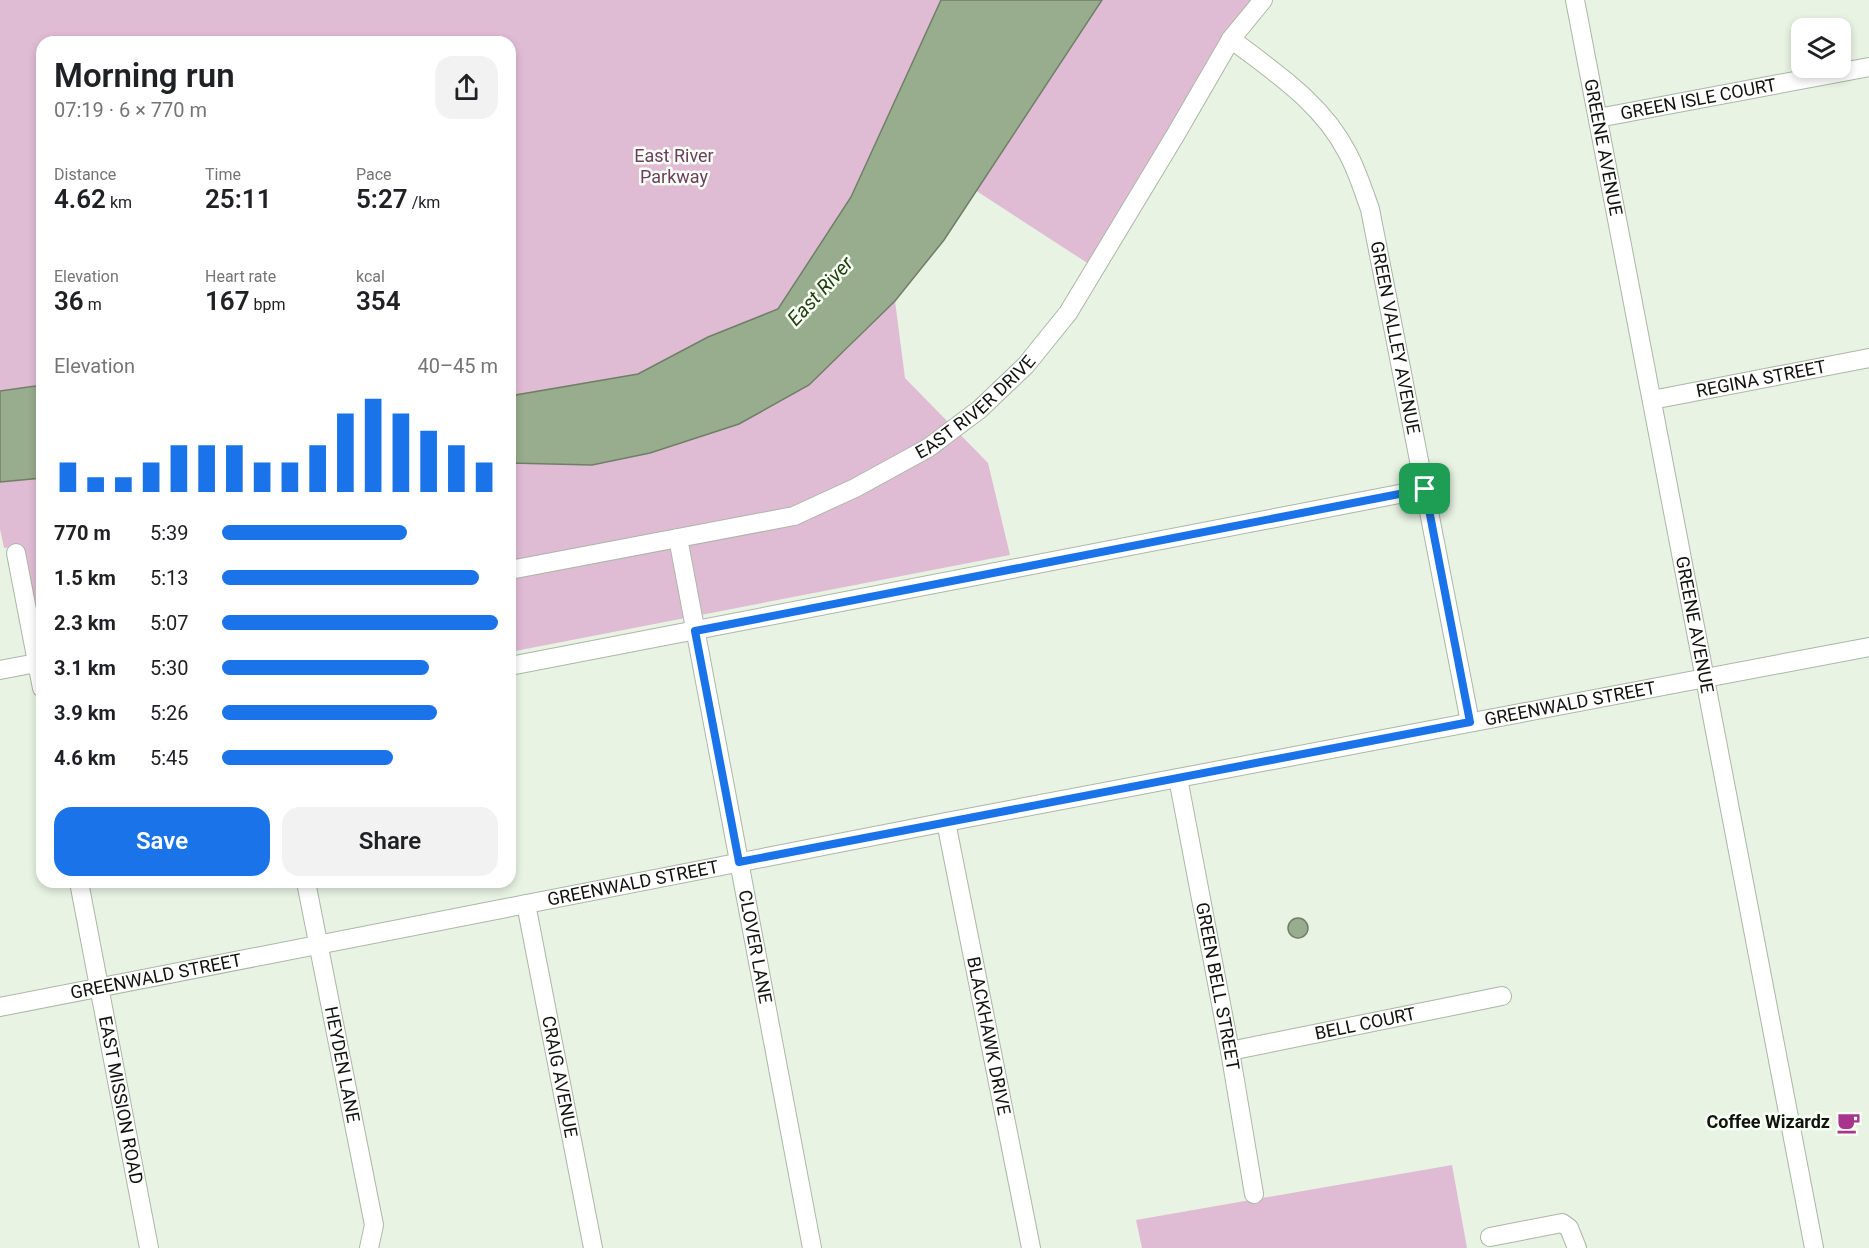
<!DOCTYPE html>
<html lang="en">
<head>
<meta charset="utf-8">
<style>
  body { margin:0; font-family:Roboto,sans-serif; background:#f2f2f2; color:#202124; height:100vh; display:flex; flex-direction:column; font-size:22px; white-space:nowrap }
  * { box-sizing:border-box; margin:0 }
  p { font-size:20px; color:#757577 }
  .icon { flex:none; width:33px; height:33px; fill:none; stroke:currentColor; stroke-width:2; stroke-linecap:round; stroke-linejoin:round }
  .map { position:relative; flex:1; overflow:hidden }
  .panel { position:absolute; left:36px; top:36px; width:480px; height:852px; display:flex; flex-direction:column; background:#fff; border-radius:18px; box-shadow:0 3px 9px #0003 }
  .panel>* { flex:none }
  .tools { position:absolute; left:1791px; top:18px; display:grid; gap:12px }
  .tools a { display:grid; place-items:center; width:60px; height:60px; border-radius:12px; background:#fff; box-shadow:0 3px 9px #0003; font-size:30px }
  .pin { position:absolute; display:grid; place-items:center; width:51px; height:51px; color:#fff; margin:-26px; border-radius:12px; box-shadow:0 3px 9px #0006 }
  .round { display:grid; place-items:center; flex:none; width:63px; height:63px; border-radius:18px; background:#f2f2f2 }
  .head { display:flex; align-items:center; justify-content:space-between; height:102px; padding:0 18px }
  h1 { font-size:33px; font-weight:600; line-height:45px }
  .metrics { display:grid; grid-template-columns:repeat(3,1fr); gap:9px; height:102px; padding:6px 18px }
  .metrics div { display:grid; align-content:center }
  .metrics b { font-size:26px; font-weight:600 }
  .metrics small { font-size:16px; font-weight:400 }
  .metrics p { font-size:16px }
  .chart { height:168px; padding:12px 18px }
  .chart p { display:flex; justify-content:space-between }
  .chart svg { width:100%; height:108px; margin-top:6px; stroke:#1a73e8; stroke-width:6 }
  .primary-button { display:flex; gap:12px; margin-top:auto; padding:12px 18px }
  .primary-button a { flex:1; height:69px; border-radius:18px; background:#1a73e8; color:#fff; font-size:24px; font-weight:600; line-height:69px; text-align:center }
  .primary-button a+a { background:#f2f2f2; color:#202124 }
  ul { padding:0 18px; list-style:none; font-size:20px }
  li { display:grid; grid-template-columns:96px 72px 1fr; align-items:center; height:45px }
  li i { height:15px; border-radius:8px; background:#1a73e8 }
  .map>svg:first-child { display:block }
  .green { fill:#e0bcd4 }
  .water { fill:#98ad8d; stroke:#6f7f67; stroke-width:1.5 }
  .lines { fill:none; stroke-linecap:round; stroke-linejoin:round }
  .minor-casing { stroke:#acb6a7; stroke-width:20 }
  .minor { stroke:#fff; stroke-width:18 }
  .route-casing { stroke:#fff; stroke-width:12 }
  .route { stroke:#1a73e8; stroke-width:8 }
  .labels { text-anchor:middle; stroke-width:5; stroke-linejoin:round; paint-order:stroke }
  .street-label { font-size:18px; fill:#10130e; stroke:#f8fff5 }
  .park-label { font-size:18px; fill:#6e3e60; stroke:#f8fff5 }
  .poi-label { font-size:18px; font-weight:bold; fill:#10130e; stroke:#f8fff5; text-anchor:end }
  .water-label { font-size:20px; font-style:italic; fill:#24400f; stroke:#f8fff5 }
</style>
</head>
<body>
<div class="map">
<svg width="1869" height="1248" viewBox="0 0 1869 1248">
  <rect width="100%" height="100%" fill="#e8f3e3"/>
  <g class="green">
    <polygon points="0,0 941,0 851,197 778,309 708,337 638,374 510,396 510,42 42,42 42,385 0,391"/>
    <polygon points="1102,0 1263,0 1095,268 975,190 1051,78"/>
    <polygon points="895,301 905,378 988,463 1010,555 510,652 510,463 592,465 650,453 739,424 844,352"/>
    <polygon points="42,478 42,633 23,546 4,548 0,529 0,482"/>
    <polygon points="1452,1165 1467,1248 1142,1248 1136,1220"/>
  </g>
  <g class="water">
    <polygon points="941,0 1102,0 944,240 895,301 809,385 739,424 650,453 592,465 510,463 510,396 638,374 708,337 778,309 851,197"/>
    <polygon points="42,385 42,478 0,482 0,391"/>
    <circle cx="1298" cy="928" r="10"/>
  </g>
  <g class="lines">
    <defs>
      <g id="minor">
        <path id="s1" d="M 1575,0 L 1814,1248"/>
        <path id="s2" d="M 1231,39 C 1274,72 1322,103 1347,152 C 1357,170 1363,190 1370,209 L 1470,722"/>
        <path id="s3" d="M 1598,118 L 1869,67"/>
        <path id="s4" d="M 1652,400 L 1869,358"/>
        <path id="s5" d="M 678,538 L 812,1248"/>
        <polyline points="16,553 42,688"/>
        <path id="s6" d="M 510,570 L 794,516 L 855,488 L 928,448 L 980,409 L 1026,365 L 1068,313 L 1176,134 L 1231,39 L 1263,0"/>
        <polyline points="510,666 1425,489"/>
        <polyline points="0,670 42,662"/>
        <path id="s7" d="M 1178,778 L 1230,1051 L 1254,1194"/>
        <path id="s8" d="M 946,822 L 1031,1248"/>
        <path id="s9" d="M 79,882 L 149,1248"/>
        <path id="s10" d="M 306,882 L 374,1225 L 369,1248"/>
        <path id="s11" d="M 526,904 L 593,1248"/>
        <path id="s12" d="M 0,1007 L 946,822 L 1869,647"/>
        <path id="s13" d="M 1230,1051 L 1502,996"/>
        <polyline points="1490,1237 1562,1223 1569,1228 1577,1248"/>
      </g>
    </defs>
    <use href="#minor" class="minor-casing"/>
    <use href="#minor" class="minor"/>
  </g>
  <g class="lines">
    <defs>
      <polygon id="route" points="1425,489 1470,722 739,862 695,631"/>
    </defs>
    <use href="#route" class="route-casing"/>
    <use href="#route" class="route"/>
  </g>
  <defs>
    <symbol id="cafe-bare" viewBox="-9 -9 18 18"><path d="M-5.5-4.5H6V0H3Q3 3.5 0 3.5H-2.5Q-5.5 3.5-5.5 0ZM3-3.2v2h1.7v-2ZM-6 4.5H4V6H-6Z" fill="#a8348d" stroke="#f8fff5" stroke-width="2.5" paint-order="stroke"/></symbol>
  </defs>
  <g fill-rule="evenodd">
    <use href="#cafe-bare" x="1832" y="1106" width="33" height="33"/>
  </g>
  <g class="labels">
    <g class="street-label">
      <text dy="6" stroke="none"><textPath href="#s3" startOffset="102">GREEN ISLE COURT</textPath></text>
      <text dy="6" stroke="none"><textPath href="#s1" startOffset="150">GREENE AVENUE</textPath></text>
      <text dy="6" stroke="none"><textPath href="#s2" startOffset="356">GREEN VALLEY AVENUE</textPath></text>
      <text dy="6" stroke="none"><textPath href="#s4" startOffset="111">REGINA STREET</textPath></text>
      <text dy="6" stroke="none"><textPath href="#s6" startOffset="502">EAST RIVER DRIVE</textPath></text>
      <text dy="6" stroke="none"><textPath href="#s1" startOffset="636">GREENE AVENUE</textPath></text>
      <text dy="6" stroke="none"><textPath href="#s12" startOffset="1599">GREENWALD STREET</textPath></text>
      <text dy="6" stroke="none"><textPath href="#s12" startOffset="645">GREENWALD STREET</textPath></text>
      <text dy="6" stroke="none"><textPath href="#s5" startOffset="416">CLOVER LANE</textPath></text>
      <text dy="6" stroke="none"><textPath href="#s12" startOffset="159">GREENWALD STREET</textPath></text>
      <text dy="6" stroke="none"><textPath href="#s7" startOffset="212">GREEN BELL STREET</textPath></text>
      <text dy="6" stroke="none"><textPath href="#s13" startOffset="138">BELL COURT</textPath></text>
      <text dy="6" stroke="none"><textPath href="#s8" startOffset="218">BLACKHAWK DRIVE</textPath></text>
      <text dy="6" stroke="none"><textPath href="#s10" startOffset="186">HEYDEN LANE</textPath></text>
      <text dy="6" stroke="none"><textPath href="#s11" startOffset="176">CRAIG AVENUE</textPath></text>
      <text dy="6" stroke="none"><textPath href="#s9" startOffset="222">EAST MISSION ROAD</textPath></text>
    </g>
    <g class="park-label">
      <text x="674" y="162">East River<tspan x="674" dy="21">Parkway</tspan></text>
    </g>
    <g class="poi-label">
      <text x="1830" y="1128">Coffee Wizardz</text>
    </g>
    <g class="water-label">
      <text transform="translate(820 291) rotate(-47)" y="7">East River</text>
    </g>
  </g>
</svg>
<div class="tools">
<a><svg class="icon" aria-label="layers" viewBox="0 0 24 24"><path d="M12 4l9 5-9 5-9-5zM3 14l9 5 9-5"/></svg></a>
</div>
<div class="pin" style="left:1425px;top:489px;background:#1e9e55"><svg class="icon" aria-label="arrive" viewBox="0 0 24 24"><path d="M6 21V4h12l-3 4 3 4H6"/></svg></div>
<section class="panel">
<div class="head"><div><h1>Morning run</h1><p>07:19 · 6 × 770 m</p></div><a class="round"><svg class="icon" aria-label="share" viewBox="0 0 24 24"><path d="M12 15V3M7 8l5-5 5 5M5 13v7h14v-7"/></svg></a></div>
<div class="metrics">
<div><p>Distance</p><b>4.62<small> km</small></b></div>
<div><p>Time</p><b>25:11</b></div>
<div><p>Pace</p><b>5:27<small> /km</small></b></div>
</div>
<div class="metrics">
<div><p>Elevation</p><b>36<small> m</small></b></div>
<div><p>Heart rate</p><b>167<small> bpm</small></b></div>
<div><p>kcal</p><b>354</b></div>
</div>
<div class="chart"><p><span>Elevation</span>40–45 m</p>
<svg viewBox="0 0 160 44" preserveAspectRatio="none"><path d="M5 44V32M15 44V38M25 44V38M35 44V32M45 44V25M55 44V25M65 44V25M75 44V32M85 44V32M95 44V25M105 44V12M115 44V6M125 44V12M135 44V19M145 44V25M155 44V32"/></svg>
</div>
<ul>
<li><b>770 m</b>5:39<i style="width:67%"></i></li>
<li><b>1.5 km</b>5:13<i style="width:93%"></i></li>
<li><b>2.3 km</b>5:07<i style="width:100%"></i></li>
<li><b>3.1 km</b>5:30<i style="width:75%"></i></li>
<li><b>3.9 km</b>5:26<i style="width:78%"></i></li>
<li><b>4.6 km</b>5:45<i style="width:62%"></i></li>
</ul>
<div class="primary-button"><a>Save</a><a>Share</a></div>
</section>
</div>
</body>
</html>
